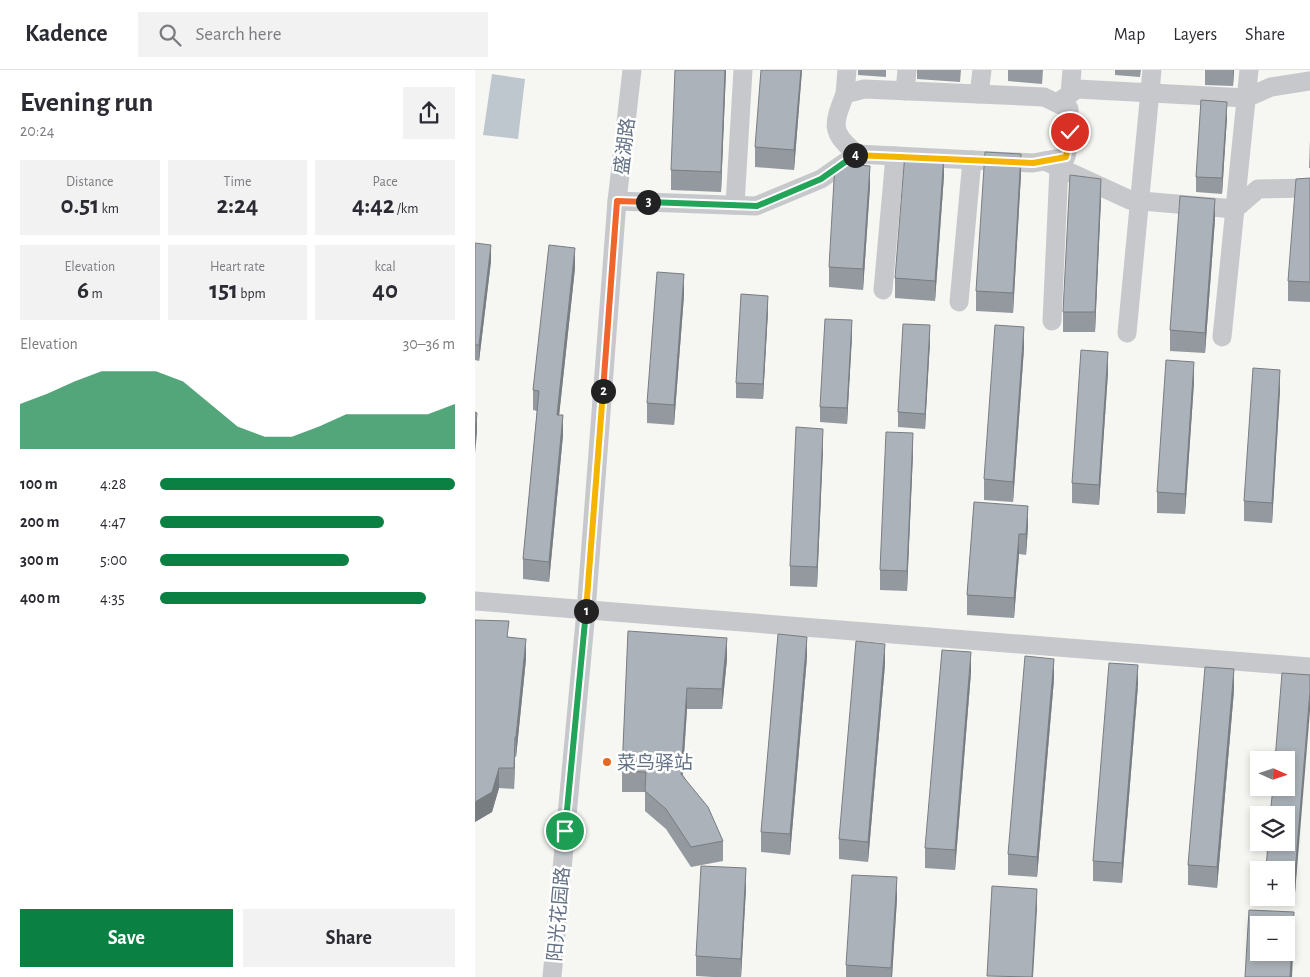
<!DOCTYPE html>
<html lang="en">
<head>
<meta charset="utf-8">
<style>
  body { margin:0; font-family:"Alegreya Sans","Noto Sans SC",sans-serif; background:#f2f2f3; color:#2b2b33; height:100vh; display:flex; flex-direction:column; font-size:19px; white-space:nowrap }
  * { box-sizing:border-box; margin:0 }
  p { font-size:16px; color:#7c7c81 }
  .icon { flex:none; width:28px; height:28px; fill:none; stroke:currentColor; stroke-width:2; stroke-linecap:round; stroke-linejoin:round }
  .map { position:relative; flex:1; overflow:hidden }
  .panel { display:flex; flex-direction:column; background:#fff; width:475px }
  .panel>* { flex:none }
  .needle { width:32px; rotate:93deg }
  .tools { position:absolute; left:775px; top:681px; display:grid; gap:10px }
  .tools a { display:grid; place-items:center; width:45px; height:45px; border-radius:0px; background:#fff; box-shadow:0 2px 8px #0003; font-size:25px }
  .pin { position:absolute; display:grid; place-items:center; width:42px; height:42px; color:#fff; margin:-21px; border:2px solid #fff; border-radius:50%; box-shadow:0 1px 5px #0007 }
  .km { position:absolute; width:25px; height:25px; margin:-12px; border-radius:50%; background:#222; color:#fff; font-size:14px; line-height:25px; text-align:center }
  .round { display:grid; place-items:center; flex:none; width:52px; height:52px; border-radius:0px; background:#f2f2f3 }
  .overview { display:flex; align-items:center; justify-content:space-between; height:85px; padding:0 20px }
  h1 { font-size:28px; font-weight:700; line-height:38px }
  .stats { display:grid; grid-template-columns:repeat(3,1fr); gap:8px; height:85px; padding:5px 20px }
  .stats div { display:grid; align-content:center; border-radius:0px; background:#f2f2f3; text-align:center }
  .stats b { font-size:25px; font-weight:700 }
  .stats small { font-size:14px; font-weight:400 }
  .stats p { font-size:14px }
  .chart { height:140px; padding:10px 20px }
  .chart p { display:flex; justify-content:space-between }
  .chart svg { width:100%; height:90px; margin-top:5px; fill:#0b8043; opacity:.7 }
  .button { display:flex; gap:10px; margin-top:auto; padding:10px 20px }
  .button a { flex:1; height:58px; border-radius:0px; background:#0b8043; color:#fff; font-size:20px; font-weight:700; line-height:58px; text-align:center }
  .button a+a { background:#f2f2f3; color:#2b2b33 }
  ul { padding:0 20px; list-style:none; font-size:16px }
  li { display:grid; grid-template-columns:80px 60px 1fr; align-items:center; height:38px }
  li i { height:12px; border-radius:6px; background:#0b8043 }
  header { display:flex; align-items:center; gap:30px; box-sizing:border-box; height:70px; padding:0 25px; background:#fff; border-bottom:1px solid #e1e1e2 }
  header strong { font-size:24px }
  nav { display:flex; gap:28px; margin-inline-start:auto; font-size:18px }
  .search { width:350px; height:45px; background:#f2f2f3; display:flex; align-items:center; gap:12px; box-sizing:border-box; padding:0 18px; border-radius:0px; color:#7c7c81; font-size:19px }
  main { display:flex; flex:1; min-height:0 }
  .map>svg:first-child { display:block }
  .water { fill:#bec7ce }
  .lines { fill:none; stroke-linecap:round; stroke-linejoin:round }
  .minor { stroke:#c6c8cc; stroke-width:19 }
  .wall { fill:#93999f }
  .shaded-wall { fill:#787d82 }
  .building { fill:#abb2b9; stroke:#787d82; fill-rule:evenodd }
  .split-1-casing { stroke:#fff; stroke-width:10 }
  .split-2-casing { stroke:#fff; stroke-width:10 }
  .split-3-casing { stroke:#fff; stroke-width:10 }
  .split-4-casing { stroke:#fff; stroke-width:10 }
  .split-5-casing { stroke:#fff; stroke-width:10 }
  .split-1 { stroke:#22a559; stroke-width:6 }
  .split-2 { stroke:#f5b400; stroke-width:6 }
  .split-3 { stroke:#f0652b; stroke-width:6 }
  .split-4 { stroke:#22a559; stroke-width:6 }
  .split-5 { stroke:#f5b400; stroke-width:6 }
  .poi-dot { fill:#e9681f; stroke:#fff; stroke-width:2 }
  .labels { text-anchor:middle; stroke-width:5; stroke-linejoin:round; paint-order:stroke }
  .street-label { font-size:19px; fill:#647285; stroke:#fff }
  .poi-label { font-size:19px; fill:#647285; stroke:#fff; text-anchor:start }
</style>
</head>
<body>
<header>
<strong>Kadence</strong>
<div class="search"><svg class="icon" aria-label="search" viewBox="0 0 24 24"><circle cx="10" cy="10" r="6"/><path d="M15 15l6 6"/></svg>Search here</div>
<nav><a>Map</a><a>Layers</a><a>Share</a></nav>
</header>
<main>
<section class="panel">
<div class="overview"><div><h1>Evening run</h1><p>20:24</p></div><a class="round"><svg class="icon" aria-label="share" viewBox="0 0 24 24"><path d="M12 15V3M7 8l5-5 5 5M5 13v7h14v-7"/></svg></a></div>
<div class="stats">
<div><p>Distance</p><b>0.51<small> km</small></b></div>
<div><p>Time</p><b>2:24</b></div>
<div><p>Pace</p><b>4:42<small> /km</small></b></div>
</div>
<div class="stats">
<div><p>Elevation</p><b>6<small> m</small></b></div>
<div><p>Heart rate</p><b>151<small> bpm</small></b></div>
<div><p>kcal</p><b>40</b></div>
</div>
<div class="chart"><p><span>Elevation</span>30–36 m</p>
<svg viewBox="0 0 160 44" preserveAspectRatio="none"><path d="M0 44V22L10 17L20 11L30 6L40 6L50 6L60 11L70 22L80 33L90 38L100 38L110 33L120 27L130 27L140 27L150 27L160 22V44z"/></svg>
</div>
<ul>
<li><b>100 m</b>4:28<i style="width:100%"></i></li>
<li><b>200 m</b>4:47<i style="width:76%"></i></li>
<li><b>300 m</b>5:00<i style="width:64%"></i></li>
<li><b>400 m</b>4:35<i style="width:90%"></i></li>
</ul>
<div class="button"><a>Save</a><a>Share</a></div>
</section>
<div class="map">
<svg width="835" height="907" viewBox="0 0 835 907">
  <rect width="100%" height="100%" fill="#f6f6f2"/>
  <polygon class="water" points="17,4 50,9 43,69 8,65"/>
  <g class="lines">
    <g class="minor">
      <polyline points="430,21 432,0"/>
      <polyline points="370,24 372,0"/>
      <polyline points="504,24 507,0"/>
      <polyline points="595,24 597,0"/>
      <polyline points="582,33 602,19 771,28 796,17 835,11"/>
      <polyline points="570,91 655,130 760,139 783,119 835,118"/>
      <path d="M 142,131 L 281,136 L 346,109 L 382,84 L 558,93 L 591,87 L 595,62 L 594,39 L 569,27 L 389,19 L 370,24 C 358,55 355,62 382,84"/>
      <polyline points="260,135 268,0"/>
      <polyline points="408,220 420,86"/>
      <polyline points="484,232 497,90"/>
      <polyline points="577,251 584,98"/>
      <polyline points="652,263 677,0"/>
      <polyline points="747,267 774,0"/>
      <polyline points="0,531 835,597"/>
      <polyline points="77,907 111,541 142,131 157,0"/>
    </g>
  </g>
  <g class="wall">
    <polygon points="251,0 246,122 196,120 196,100"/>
    <polygon points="327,0 319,100 280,97 280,77"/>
    <polygon points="383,0 411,0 411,7 383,5"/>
    <polygon points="442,0 486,0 485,12 442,9"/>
    <polygon points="533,0 568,0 567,14 533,11"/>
    <polygon points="640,0 666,0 665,7 640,5"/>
    <polygon points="730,0 759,0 758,16 730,15"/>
    <polygon points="752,47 747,124 721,122 721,107"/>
    <polygon points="835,70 835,98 834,98"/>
    <polygon points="546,104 538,243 501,241 501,221"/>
    <polygon points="469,105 460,231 420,228 420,208"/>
    <polygon points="835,108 835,232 813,231 813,211"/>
    <polygon points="395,116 388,220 354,217 354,197"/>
    <polygon points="626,129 620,262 588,262 588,242"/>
    <polygon points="740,149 730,283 695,281 695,260"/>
    <polygon points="0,173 16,191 4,291 0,290"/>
    <polygon points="100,198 84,345 88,365 74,512 48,509 48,489 62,341 58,340 58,320"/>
    <polygon points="209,225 199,355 172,353 172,333"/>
    <polygon points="293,241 288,329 261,328 261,313"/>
    <polygon points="377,266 372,354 345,352 345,337"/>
    <polygon points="455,271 450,359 423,357 423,342"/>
    <polygon points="549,278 538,432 509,430 509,409"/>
    <polygon points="633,302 624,435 597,433 597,413"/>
    <polygon points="719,312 710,444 682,443 682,422"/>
    <polygon points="805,320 797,453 769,451 769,431"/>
    <polygon points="348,379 342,517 315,516 315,496"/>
    <polygon points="438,383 432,521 405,520 405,500"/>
    <polygon points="499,432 553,456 551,485 544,484 539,548 492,545 492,525"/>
    <polygon points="0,550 34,567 51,589 41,687 40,687 39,719 24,718 17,742 0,752"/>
    <polygon points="153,561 252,589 247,639 212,639 208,705 248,771 248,791 216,797 191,759 170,741 170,722 147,722 147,701"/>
    <polygon points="332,587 315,785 286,782 286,762"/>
    <polygon points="410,594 393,792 364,789 364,769"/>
    <polygon points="496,602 480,800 450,798 450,778"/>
    <polygon points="835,605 820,823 811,822 811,800"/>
    <polygon points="579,609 562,807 533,805 533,784"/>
    <polygon points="663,615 647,813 618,811 618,791"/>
    <polygon points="759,620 742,818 713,815 713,795"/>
    <polygon points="271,818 266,907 238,907 221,906 221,886"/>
    <polygon points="422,828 417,907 371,907 371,895"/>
  </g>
  <g class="shaded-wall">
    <polygon points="250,0 251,0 246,122 246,102"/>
    <polygon points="326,0 327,0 319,100 319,80"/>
    <polygon points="758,0 759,0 758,16"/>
    <polygon points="752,32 752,47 747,124 747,108"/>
    <polygon points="546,84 546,104 538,243 538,223"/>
    <polygon points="469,85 469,105 460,231 460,211"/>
    <polygon points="395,96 395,116 388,220 388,199"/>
    <polygon points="626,109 626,129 620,262 620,242"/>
    <polygon points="740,129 740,149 730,283 730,263"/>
    <polygon points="16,175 16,191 4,291 4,275"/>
    <polygon points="100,178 100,198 82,365 82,345"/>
    <polygon points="209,204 209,225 199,355 199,335"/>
    <polygon points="293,226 293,241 288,329 288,314"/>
    <polygon points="377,250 377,266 372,354 372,338"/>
    <polygon points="455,255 455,271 450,359 450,344"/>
    <polygon points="549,257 549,278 538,432 538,412"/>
    <polygon points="633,282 633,302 624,435 624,415"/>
    <polygon points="719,292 719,312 710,444 710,424"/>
    <polygon points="805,300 805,320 797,453 797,433"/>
    <polygon points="2,343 2,363 0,383 0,363"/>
    <polygon points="88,345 88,365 74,512 74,492"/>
    <polygon points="348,359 348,379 342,517 342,497"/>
    <polygon points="438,363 438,383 432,521 432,501"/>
    <polygon points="553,436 553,456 551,485 551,464"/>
    <polygon points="544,464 544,484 539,548 539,528"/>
    <polygon points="332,567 332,587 315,785 315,764"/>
    <polygon points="252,568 252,589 247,639 247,619"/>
    <polygon points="51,569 51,589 41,687 41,667"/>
    <polygon points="410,574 410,594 393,792 393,772"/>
    <polygon points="496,582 496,602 480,800 480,780"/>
    <polygon points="579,589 579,609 562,807 562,787"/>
    <polygon points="663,595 663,615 647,813 647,793"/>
    <polygon points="759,599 759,620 742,818 742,797"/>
    <polygon points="212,618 212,639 206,724 206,704"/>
    <polygon points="835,621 835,641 820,823 820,803"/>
    <polygon points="40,667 40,687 39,719 39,698"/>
    <polygon points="24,698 24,718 17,742 0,752 0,732"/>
    <polygon points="271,798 271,818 266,907 266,889"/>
    <polygon points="422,807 422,828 417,907 416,907"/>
    <polygon points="562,819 562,839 558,907 557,907"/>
    <polygon points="819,842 819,863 817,907 815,907"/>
  </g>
  <g class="building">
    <polygon points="200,0 250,0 246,102 196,100"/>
    <polygon points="286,0 326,0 319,80 280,77"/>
    <polygon points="726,30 752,32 747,108 721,107"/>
    <polygon points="510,82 546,84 538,223 501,221"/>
    <polygon points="430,83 469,85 460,211 420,208"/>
    <polygon points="360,93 395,96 388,199 354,197"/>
    <polygon points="595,105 626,109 620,242 588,242"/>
    <polygon points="835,108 835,212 813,211 821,109"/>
    <polygon points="705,126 740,129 730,263 695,260"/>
    <polygon points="0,173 16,175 4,275 0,275"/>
    <polygon points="74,175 100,178 82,345 88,345 74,492 48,489 64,321 58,320"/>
    <polygon points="182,202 209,204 199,335 172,333"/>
    <polygon points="266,224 293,226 288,314 261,313"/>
    <polygon points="350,249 377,250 372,338 345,337"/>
    <polygon points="428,254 455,255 450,344 423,342"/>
    <polygon points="520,255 549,257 538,412 509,409"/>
    <polygon points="606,280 633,282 624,415 597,413"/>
    <polygon points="691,290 719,292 710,424 682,422"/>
    <polygon points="778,298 805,300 797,433 769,431"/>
    <polygon points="0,342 2,343 0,363"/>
    <polygon points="321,357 348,359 342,497 315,496"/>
    <polygon points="411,362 438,363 432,501 405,500"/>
    <polygon points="499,432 553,436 551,464 544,464 539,528 492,525"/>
    <polygon points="0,550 34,551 32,567 51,569 41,667 40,667 39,698 24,698 17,722 0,732"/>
    <polygon points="153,561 252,568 247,619 212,618 206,704 233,737 248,771 216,777 191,739 170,721 171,702 147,701"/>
    <polygon points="303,564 332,567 315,764 286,762"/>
    <polygon points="381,571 410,574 393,772 364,769"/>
    <polygon points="467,580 496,582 480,780 450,778"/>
    <polygon points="550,586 579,589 562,787 533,784"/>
    <polygon points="634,593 663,595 647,793 618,791"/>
    <polygon points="730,597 759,599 742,797 713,795"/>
    <polygon points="807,603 835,605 835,621 820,803 811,802 811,800 791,800 793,772 811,772 811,745 795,745 798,718 811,718 811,690 800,690"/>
    <polygon points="226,796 271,798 266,889 221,886"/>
    <polygon points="377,805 422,807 416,898 371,895"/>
    <polygon points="517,816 562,819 557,907 512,906"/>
    <path d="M 774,840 L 819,842 L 815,907 L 770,907 ZM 784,855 L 811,855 L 811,882 L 784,882 Z"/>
  </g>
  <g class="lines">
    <defs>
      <polyline id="split-1" points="90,761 111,541"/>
      <polyline id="split-2" points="111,541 128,321"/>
      <polyline id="split-3" points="128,321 142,131 173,132"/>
      <polyline id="split-4" points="173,132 282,136 346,109 380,85"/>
      <polyline id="split-5" points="380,85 558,93 591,87 595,62"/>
    </defs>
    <use href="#split-1" class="split-1-casing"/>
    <use href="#split-2" class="split-2-casing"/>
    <use href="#split-3" class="split-3-casing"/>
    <use href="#split-4" class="split-4-casing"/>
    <use href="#split-5" class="split-5-casing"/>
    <use href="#split-1" class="split-1"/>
    <use href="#split-2" class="split-2"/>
    <use href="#split-3" class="split-3"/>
    <use href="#split-4" class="split-4"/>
    <use href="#split-5" class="split-5"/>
  </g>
  <circle class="poi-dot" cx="132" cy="692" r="5"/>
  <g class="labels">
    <g class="street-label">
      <text transform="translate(149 76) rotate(-83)" y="7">盛湖路</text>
      <text transform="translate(83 844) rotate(-85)" y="7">阳光花园路</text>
    </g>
    <g class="poi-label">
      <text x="142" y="699">菜鸟驿站</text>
    </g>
  </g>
</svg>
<div class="tools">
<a><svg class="needle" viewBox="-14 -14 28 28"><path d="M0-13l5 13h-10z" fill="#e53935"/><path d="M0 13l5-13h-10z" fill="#7c7c81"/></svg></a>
<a><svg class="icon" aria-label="layers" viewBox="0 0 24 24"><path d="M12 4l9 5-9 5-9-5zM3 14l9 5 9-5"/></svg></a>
<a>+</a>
<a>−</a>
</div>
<div class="pin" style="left:90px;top:761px;background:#1e9e55"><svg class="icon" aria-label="arrive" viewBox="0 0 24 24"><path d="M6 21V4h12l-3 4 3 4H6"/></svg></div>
<div class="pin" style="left:595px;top:62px;background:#d93025"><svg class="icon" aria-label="check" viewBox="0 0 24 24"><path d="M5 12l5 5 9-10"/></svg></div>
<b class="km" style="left:111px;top:541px">1</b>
<b class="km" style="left:128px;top:321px">2</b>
<b class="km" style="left:173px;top:132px">3</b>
<b class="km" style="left:380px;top:85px">4</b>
</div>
</main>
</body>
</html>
